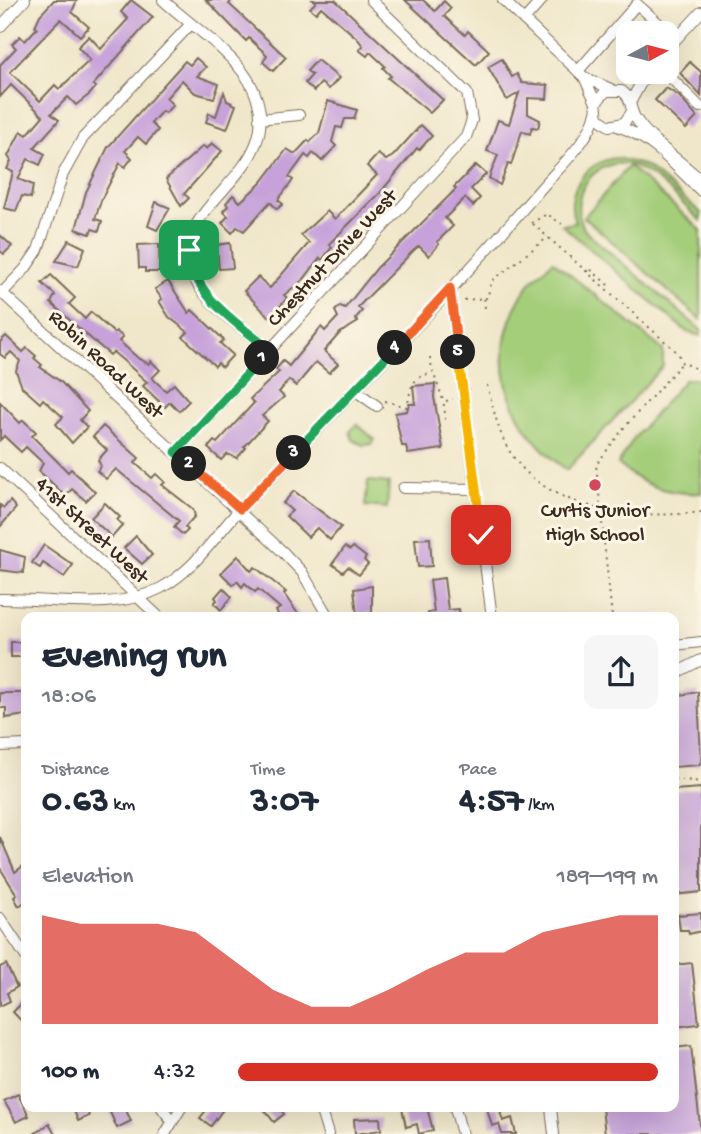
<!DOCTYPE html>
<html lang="en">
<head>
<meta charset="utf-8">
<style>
  body { margin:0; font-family:"Gochi Hand",sans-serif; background:#f6f6f7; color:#1f2937; height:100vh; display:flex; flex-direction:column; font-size:26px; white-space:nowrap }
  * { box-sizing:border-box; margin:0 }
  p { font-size:23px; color:#747a83 }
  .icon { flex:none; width:38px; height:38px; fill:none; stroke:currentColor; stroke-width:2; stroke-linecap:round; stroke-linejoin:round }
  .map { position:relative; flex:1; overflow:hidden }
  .panel { position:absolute; left:21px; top:612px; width:658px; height:500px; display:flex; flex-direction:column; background:#fff; border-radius:14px; box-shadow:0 7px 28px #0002 }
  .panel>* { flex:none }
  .needle { width:46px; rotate:83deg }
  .controls { position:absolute; left:616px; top:21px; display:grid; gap:14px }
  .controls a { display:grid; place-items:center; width:63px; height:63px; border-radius:14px; background:#fff; box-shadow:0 7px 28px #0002; font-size:35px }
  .pin { position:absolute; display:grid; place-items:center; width:60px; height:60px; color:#fff; margin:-30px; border-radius:14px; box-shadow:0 4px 10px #0006 }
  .km { position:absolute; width:35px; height:35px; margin:-18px; border-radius:50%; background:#222; color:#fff; font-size:19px; line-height:35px; text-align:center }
  .round { display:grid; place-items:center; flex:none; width:74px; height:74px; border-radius:14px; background:#f6f6f7 }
  .summary { display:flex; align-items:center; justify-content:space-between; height:119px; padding:0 21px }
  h1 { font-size:38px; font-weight:700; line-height:52px }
  .figures { display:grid; grid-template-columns:repeat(3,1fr); gap:10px; height:119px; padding:7px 21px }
  .figures div { display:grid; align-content:center }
  .figures b { font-size:35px; font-weight:700 }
  .figures small { font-size:19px; font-weight:400 }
  .figures p { font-size:19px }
  .chart { height:196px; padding:14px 21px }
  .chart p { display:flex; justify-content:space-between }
  .chart svg { width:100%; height:126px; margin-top:7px; fill:#d93025; opacity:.7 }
  ul { padding:0 21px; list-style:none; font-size:23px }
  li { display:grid; grid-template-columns:112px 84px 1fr; align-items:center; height:52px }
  li i { height:18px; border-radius:9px; background:#d93025 }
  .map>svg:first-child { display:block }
  .green { fill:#a4ce7a; stroke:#707c4c; stroke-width:2 }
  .building { fill:#c6a1da }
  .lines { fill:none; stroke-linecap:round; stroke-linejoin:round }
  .minor-casing { stroke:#7a6c5a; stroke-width:12 }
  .path { stroke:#7a6c5a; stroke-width:2; stroke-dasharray:2 5; stroke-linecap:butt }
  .minor { stroke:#fff; stroke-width:10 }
  .split-1-casing { stroke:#fff; stroke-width:14 }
  .split-2-casing { stroke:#fff; stroke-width:14 }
  .split-3-casing { stroke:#fff; stroke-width:14 }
  .split-4-casing { stroke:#fff; stroke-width:14 }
  .split-5-casing { stroke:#fff; stroke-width:14 }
  .split-6-casing { stroke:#fff; stroke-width:14 }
  .split-7-casing { stroke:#fff; stroke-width:14 }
  .split-1 { stroke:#22a559; stroke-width:9 }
  .split-2 { stroke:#22a559; stroke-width:9 }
  .split-3 { stroke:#f0652b; stroke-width:9 }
  .split-4 { stroke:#22a559; stroke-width:9 }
  .split-5 { stroke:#f0652b; stroke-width:9 }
  .split-6 { stroke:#f5b400; stroke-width:9 }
  .split-7 { stroke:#f5b400; stroke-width:9 }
  .poi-dot { fill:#d1495b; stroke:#fcf5e5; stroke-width:2.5 }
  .labels { text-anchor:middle; stroke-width:6; stroke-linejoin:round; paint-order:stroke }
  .street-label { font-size:21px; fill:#3b2a1e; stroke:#fcf5e5 }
  .poi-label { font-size:21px; fill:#3b2a1e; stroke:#fcf5e5 }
</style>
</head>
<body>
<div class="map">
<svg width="701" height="1134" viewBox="0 0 701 1134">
  <rect width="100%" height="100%" fill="#fcf5e5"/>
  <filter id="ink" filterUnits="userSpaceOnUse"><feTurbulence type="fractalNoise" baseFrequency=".0143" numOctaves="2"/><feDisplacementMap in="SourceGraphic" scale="14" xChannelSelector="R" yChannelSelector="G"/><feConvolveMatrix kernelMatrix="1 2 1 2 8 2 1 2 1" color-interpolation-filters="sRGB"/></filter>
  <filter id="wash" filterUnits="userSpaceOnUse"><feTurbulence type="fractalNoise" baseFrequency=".00686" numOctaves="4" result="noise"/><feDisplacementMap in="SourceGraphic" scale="28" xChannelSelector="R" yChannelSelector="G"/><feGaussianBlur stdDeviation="1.57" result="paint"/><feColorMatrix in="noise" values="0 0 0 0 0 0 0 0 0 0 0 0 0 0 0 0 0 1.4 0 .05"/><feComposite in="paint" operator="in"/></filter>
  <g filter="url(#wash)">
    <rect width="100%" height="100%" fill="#f0e7ca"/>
    <g class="green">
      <path d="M 617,158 L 646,166 L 701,213 L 701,221 C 681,203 658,175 633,166 C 594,152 562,202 587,233 L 701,330 L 701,336 L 687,332 L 562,225 L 575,223 C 564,192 585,161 617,158 Z"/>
      <polygon points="629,166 701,230 701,320 584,217"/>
      <path d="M 553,261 L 663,350 L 663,366 L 567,470 C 504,425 481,349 530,283 C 537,275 546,268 553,261 Z"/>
      <path d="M 685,379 L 695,379 L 701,384 L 701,493 C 670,495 641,485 618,464 L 634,438 Z"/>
      <polygon points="357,424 375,440 372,444 363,445 353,440 350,432"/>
      <polygon points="368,481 389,483 387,508 365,506"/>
    </g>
    <g id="blocks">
      <g class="building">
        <polygon points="54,0 77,0 72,12 89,27 80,36 61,19 10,72 40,101 55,85 59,89 90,60 78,47 89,36 101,49 128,19 121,12 131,0 153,17 93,85 96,87 90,94 76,105 68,97 51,114 59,120 34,148 45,154 40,165 28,159 18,179 33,185 31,198 22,196 16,211 4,208 13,172 7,169 11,161 8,156 21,131 27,135 43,116 11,85 0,97 0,65 16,48 12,44 20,36 25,41 37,28 35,26 40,15"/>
        <polygon points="206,0 232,0 229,4 286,57 273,71 263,62 267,55 249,38 246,41"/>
        <polygon points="313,0 335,0 443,100 430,113 388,78 391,76 383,68 385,66 370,52 367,56 359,50 363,46 357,38 321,7 316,13 310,8 316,2"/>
        <polygon points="405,0 423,0 435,11 444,1 451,8 444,16 465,35 468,31 489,51 476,65"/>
        <polygon points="196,58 206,67 197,76 219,84 214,98 195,93 182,80 166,98 173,105 165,113 162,111 151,123 158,130 146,144 138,137 125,151 132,158 125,167 120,163 102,198 95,219 102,221 99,231 92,229 90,234 76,229 86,192 108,147 185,61 190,65"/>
        <polygon points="502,59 512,77 517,74 522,83 548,85 547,99 528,98 528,114 540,120 538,128 532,127 530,134 522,131 511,165 508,164 500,185 489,178 498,155 487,151 498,120 509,124 519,93 507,100 488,67"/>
        <polygon points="317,60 339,78 329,89 321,83 314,91 305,83 312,75 307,71"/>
        <polygon points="690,62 701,72 701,96 680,73"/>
        <polygon points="666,88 679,96 697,117 686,129 655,100"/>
        <polygon points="224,92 227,101 236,105 227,129 206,122 209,113 216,116"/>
        <polygon points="328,101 357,110 354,119 345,119 342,128 336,127 332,142 336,146 322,161 313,153 309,158 305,155 289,177 293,180 278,200 283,204 277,209 270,202 244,231 237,227 232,233 222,223 228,216 223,211 228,206 226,203 233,195 240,202 261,183 287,149 295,154 308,140 310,142 319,133"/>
        <polygon points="421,125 432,136 419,150 417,148 380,193 329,244 332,247 322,260 320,258 304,279 284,295 287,298 278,309 271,317 267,315 244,291 258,277 270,288 309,243 301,235 327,211 335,219 377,175 367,166 378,154 386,160 393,156"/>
        <polygon points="212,143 222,151 184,194 189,198 181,206 166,179 203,146 207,149"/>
        <polygon points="476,165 486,174 471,189 480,198 473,206 465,198 445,218 453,226 437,242 439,244 429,256 419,246 414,250 358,307 362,311 355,319 358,322 340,333 324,351 338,364 329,373 316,362 296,386 289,380 279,392 284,397 262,416 268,421 244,447 246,448 237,458 227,454 221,460 208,448 214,441 217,443 254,403 250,399 279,372 276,369 283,361 289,366 321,327 325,331 338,317 335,311 340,306 345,308 377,268 456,189 454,187"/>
        <polygon points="156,202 170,208 157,230 148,226"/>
        <polygon points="0,235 12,246 4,254 0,251"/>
        <polygon points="69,240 85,248 78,266 56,261"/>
        <polygon points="230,243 233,268 219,269 218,255 209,256 210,246"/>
        <polygon points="159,244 160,272 145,272 145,268 139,268 138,245"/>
        <polygon points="51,275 75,298 69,304 85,319 91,312 114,333 116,331 123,337 119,341 139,359 149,364 151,361 160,370 152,378 166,391 174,384 189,401 179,411 170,402 165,407 143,386 147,382 126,363 113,352 110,355 81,330 51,303 55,295 42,283"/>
        <polygon points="168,281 189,313 192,310 224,340 220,343 233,355 222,367 218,363 215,366 183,337 188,332 169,317 159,301 162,299 155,289"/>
        <polygon points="6,336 23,352 27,348 36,356 34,358 42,365 40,367 61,382 88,411 80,420 87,427 72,443 56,424 63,417 43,399 40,403 22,387 16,371 20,361 11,352 5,358 0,354 0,342"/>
        <polygon points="435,384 434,397 443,449 408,454 406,446 402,446 395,413 407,411 409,404 415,404 413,386"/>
        <polygon points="0,402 20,423 23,420 36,432 32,436 68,472 71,469 95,492 86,501 72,489 65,496 55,486 39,471 43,463 26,447 21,452 4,436 0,440"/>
        <polygon points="103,426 139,458 135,463 152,478 156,474 165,482 162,485 193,509 195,516 185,527 188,530 183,535 174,527 179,521 116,469 106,479 97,471 101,466 98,460 107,450 93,437"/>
        <polygon points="294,491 341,527 330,540 317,528 308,537 286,516 292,511 283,503"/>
        <polygon points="10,501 16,508 0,527 0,505 4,508"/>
        <polygon points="105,503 120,517 117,520 123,525 112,537 91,518"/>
        <polygon points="136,536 152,555 142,564 124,548"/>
        <polygon points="430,538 432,566 418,567 415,539"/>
        <polygon points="44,545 73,565 64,577 43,563 40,568 32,563"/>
        <polygon points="345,547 350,550 353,547 366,557 364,560 368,564 359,575 348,567 343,572 332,564"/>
        <polygon points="0,550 25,557 23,573 0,570"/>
        <polygon points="238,556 251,571 255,567 286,592 284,594 301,618 281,618 276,611 280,608 258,589 255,592 245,583 242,587 237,581 233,585 221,573"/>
        <polygon points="444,578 448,610 459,609 460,618 428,618 428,613 434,612 430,580"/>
        <polygon points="372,586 372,613 357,615 354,589"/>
        <polygon points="223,588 232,597 221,610 214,603 217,600 215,597"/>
        <polygon points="11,642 24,642 26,657 11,657"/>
        <polygon points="698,692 701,761 699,765 674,767 674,696"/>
        <polygon points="0,693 26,693 26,715 6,718 6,708 0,708"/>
        <polygon points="701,788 701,892 674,895 674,790"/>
        <polygon points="0,837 15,872 26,864 26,901 19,906 14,897 17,895 0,868"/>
        <polygon points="701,913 701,931 689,934 688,930 680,930 678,915"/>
        <polygon points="692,963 699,1024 674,1027 674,965"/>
        <polygon points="6,964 17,987 7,993 10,1001 0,1006 0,967"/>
        <polygon points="26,999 26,1026 13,1012"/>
        <polygon points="691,1046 701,1134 605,1134 602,1108 674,1108 674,1048"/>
        <polygon points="18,1094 29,1116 16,1122 4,1101"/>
        <polygon points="73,1108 86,1108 89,1116 78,1121"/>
        <polygon points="108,1108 125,1108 131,1121 117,1128"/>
        <polygon points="208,1108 224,1108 211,1126 200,1118"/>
        <polygon points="263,1108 280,1108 284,1114 274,1122"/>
        <polygon points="402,1108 427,1108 433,1130 419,1134 417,1124 406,1127"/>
        <polygon points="487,1108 499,1108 503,1121 512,1118 516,1134 502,1134 499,1124 492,1126"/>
        <polygon points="380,1118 381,1130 355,1134 354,1119"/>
        <polygon points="49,1124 55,1134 34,1134"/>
      </g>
    </g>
  </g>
  <g filter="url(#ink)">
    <use href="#blocks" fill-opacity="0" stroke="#7a6c5a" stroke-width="2"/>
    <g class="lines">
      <defs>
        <g id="minor">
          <path d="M 163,0 C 188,23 232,52 249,81 C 303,176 148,204 198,285 C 215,311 246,331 270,350"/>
          <polyline points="503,0 584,77 611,89"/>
          <polyline points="524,20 542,0"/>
          <polyline points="0,27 25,0"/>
          <polyline points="667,49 701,12"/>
          <polyline points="578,71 637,4 676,39"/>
          <polyline points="665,72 700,107"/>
          <polyline points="584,77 596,103"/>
          <polyline points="631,101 647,72"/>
          <path d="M 632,112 L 624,123 L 609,126 L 598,118 L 596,103 L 606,91 L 622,91 C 633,99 629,109 636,119 C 651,142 681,161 701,180"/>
          <polyline points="259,119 299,115"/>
          <path d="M 617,126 C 652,137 675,166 701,191"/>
          <polyline points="450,288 492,618"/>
          <polyline points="0,291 283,552 302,572 329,618"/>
          <polyline points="2,293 25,269 38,250 63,174 83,138 190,25"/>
          <polyline points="356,391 377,406"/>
          <polyline points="176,452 466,137 472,120 467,93 371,0"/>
          <polyline points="0,468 160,618"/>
          <polyline points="403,488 476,489"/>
          <path d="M 0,599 C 53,598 113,613 161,588 C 196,569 217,533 243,506 C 343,403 444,301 537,193 C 556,170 590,142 596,112"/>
          <polyline points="674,645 701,642"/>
          <polyline points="674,674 701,660"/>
          <polyline points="0,746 26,745"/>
          <polyline points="0,918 26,957"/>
          <polyline points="162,1108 172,1121"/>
          <polyline points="320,1108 328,1134"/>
          <polyline points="455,1108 462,1134"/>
          <polyline points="551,1108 554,1134"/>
          <polyline points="165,1134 181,1108"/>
        </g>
      </defs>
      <use href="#minor" class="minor-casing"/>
      <g class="path">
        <polyline points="531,223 547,214 562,224"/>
        <polyline points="533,224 678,353 682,363 692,366 701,373"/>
        <polyline points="587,272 589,268 608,285"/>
        <polyline points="484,299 485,308"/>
        <polyline points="464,300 487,298 492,281 547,238"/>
        <path d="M 430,357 C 433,382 446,394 445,421"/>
        <path d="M 487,385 C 493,406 497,428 507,447 C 543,512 636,520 701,512"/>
        <path d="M 385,401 L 407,407 C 412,388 408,379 432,373"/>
        <polyline points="446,401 453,399"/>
        <polyline points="624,618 612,617 596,465 623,429 682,363"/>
        <polyline points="674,779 701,782"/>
      </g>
      <use href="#minor" class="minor"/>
    </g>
  </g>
  <g class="lines" filter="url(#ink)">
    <defs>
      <path id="split-1" d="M 189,250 C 194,298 235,321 270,350 L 262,358"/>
      <polyline id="split-2" points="189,464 176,452 262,358"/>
      <polyline id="split-3" points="189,464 240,509 294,453"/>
      <polyline id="split-4" points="294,453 395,348"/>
      <polyline id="split-5" points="395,348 450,288 458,352"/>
      <polyline id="split-6" points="458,352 477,496"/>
      <polyline id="split-7" points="477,496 481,535"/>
    </defs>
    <use href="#split-1" class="split-1-casing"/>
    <use href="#split-2" class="split-2-casing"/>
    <use href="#split-3" class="split-3-casing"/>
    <use href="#split-4" class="split-4-casing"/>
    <use href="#split-5" class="split-5-casing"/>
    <use href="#split-6" class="split-6-casing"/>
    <use href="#split-7" class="split-7-casing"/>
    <use href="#split-1" class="split-1"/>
    <use href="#split-2" class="split-2"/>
    <use href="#split-3" class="split-3"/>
    <use href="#split-4" class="split-4"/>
    <use href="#split-5" class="split-5"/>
    <use href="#split-6" class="split-6"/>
    <use href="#split-7" class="split-7"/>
  </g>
  <circle class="poi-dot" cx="595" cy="485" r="7"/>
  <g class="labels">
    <g class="street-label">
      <text transform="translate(331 257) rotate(-47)" y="7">Chestnut Drive West</text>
      <text transform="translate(107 363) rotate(43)" y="7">Robin Road West</text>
      <text transform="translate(93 529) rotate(43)" y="7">41st Street West</text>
    </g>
    <g class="poi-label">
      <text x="595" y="516">Curtis Junior<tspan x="595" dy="24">High School</tspan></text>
    </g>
  </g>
</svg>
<div class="controls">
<a><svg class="needle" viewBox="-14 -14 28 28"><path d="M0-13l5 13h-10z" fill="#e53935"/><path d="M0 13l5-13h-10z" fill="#747a83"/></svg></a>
</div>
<div class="pin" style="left:189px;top:250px;background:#1e9e55"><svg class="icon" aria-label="arrive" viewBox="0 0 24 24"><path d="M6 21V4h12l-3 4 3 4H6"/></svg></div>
<div class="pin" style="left:481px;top:535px;background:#d93025"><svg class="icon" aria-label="check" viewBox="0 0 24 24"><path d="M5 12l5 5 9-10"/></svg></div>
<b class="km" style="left:262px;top:358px">1</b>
<b class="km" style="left:189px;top:464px">2</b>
<b class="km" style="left:294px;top:453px">3</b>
<b class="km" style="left:395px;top:348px">4</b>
<b class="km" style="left:458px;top:352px">5</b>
<section class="panel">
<div class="summary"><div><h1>Evening run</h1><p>18:06</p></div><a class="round"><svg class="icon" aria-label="share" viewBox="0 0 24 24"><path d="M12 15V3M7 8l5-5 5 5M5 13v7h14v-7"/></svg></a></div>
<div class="figures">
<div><p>Distance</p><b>0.63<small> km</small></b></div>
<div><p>Time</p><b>3:07</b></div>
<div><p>Pace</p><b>4:57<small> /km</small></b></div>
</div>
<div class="chart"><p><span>Elevation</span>189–199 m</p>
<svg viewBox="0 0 160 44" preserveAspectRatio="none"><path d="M0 44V6L10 9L20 9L30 9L40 12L50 22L60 32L70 38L80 38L90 32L100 25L110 19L120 19L130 12L140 9L150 6L160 6V44z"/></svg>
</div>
<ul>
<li><b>100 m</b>4:32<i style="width:100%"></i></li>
</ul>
</section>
</div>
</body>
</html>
